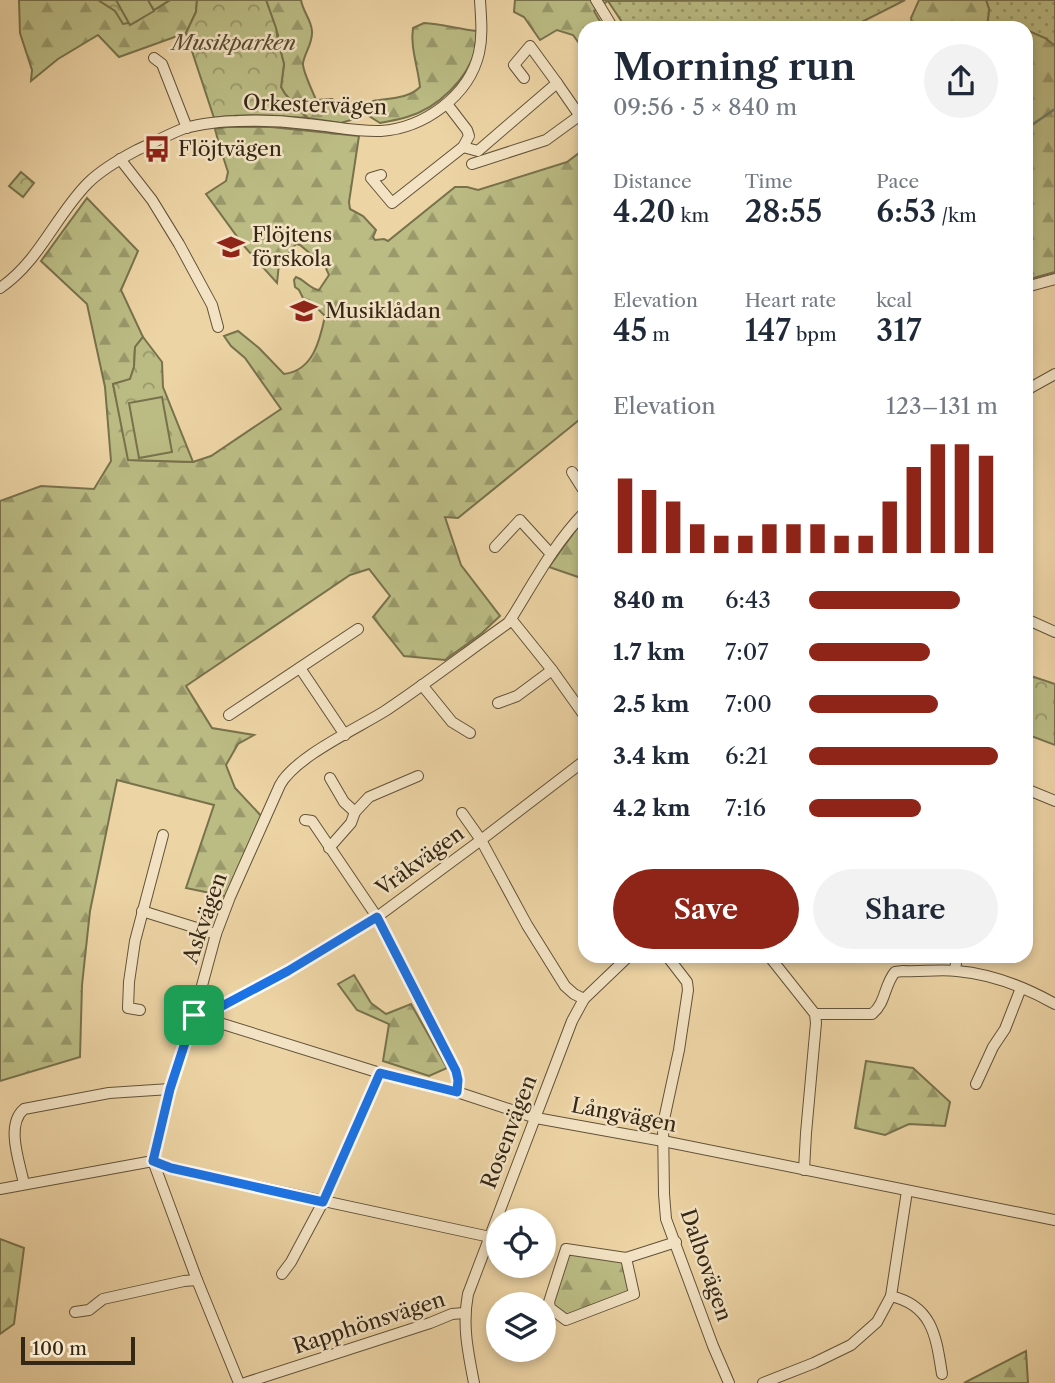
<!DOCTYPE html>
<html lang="en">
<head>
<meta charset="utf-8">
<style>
  body { margin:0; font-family:"Libre Caslon Text",serif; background:#f2f2f3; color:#1f2937; height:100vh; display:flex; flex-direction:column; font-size:26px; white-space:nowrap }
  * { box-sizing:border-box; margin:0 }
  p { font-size:23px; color:#747a83 }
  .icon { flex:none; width:38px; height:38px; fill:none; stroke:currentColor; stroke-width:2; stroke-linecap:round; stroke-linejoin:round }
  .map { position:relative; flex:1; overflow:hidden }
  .drawer { position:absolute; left:578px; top:21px; width:455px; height:942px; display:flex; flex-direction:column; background:#fff; border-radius:21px; box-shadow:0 4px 10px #0003 }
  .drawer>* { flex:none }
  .buttons { position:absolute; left:486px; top:1208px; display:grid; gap:14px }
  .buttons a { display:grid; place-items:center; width:70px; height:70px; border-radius:50%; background:#fff; box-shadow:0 4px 10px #0003; font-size:35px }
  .scale { position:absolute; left:21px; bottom:18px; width:114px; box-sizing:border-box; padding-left:7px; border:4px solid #342715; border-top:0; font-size:19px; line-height:24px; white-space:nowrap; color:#342715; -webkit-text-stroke:5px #f3e3c4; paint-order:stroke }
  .pin { position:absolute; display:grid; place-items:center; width:60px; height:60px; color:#fff; margin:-30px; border-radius:14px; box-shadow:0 4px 10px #0006 }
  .round { display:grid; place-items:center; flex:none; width:74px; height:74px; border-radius:37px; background:#f2f2f3 }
  .summary { display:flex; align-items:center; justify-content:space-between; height:119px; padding:0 35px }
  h1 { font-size:38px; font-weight:600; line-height:52px }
  .stats { display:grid; grid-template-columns:repeat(3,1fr); gap:10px; height:119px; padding:7px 35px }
  .stats div { display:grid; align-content:center }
  .stats b { font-size:30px; font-weight:600 }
  .stats small { font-size:19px; font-weight:400 }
  .stats p { font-size:19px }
  .chart { height:196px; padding:14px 35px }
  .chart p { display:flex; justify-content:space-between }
  .chart svg { width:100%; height:126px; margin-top:7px; stroke:#8f2418; stroke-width:6 }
  .cta { display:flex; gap:14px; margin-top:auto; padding:14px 35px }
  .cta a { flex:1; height:80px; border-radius:42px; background:#8f2418; color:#fff; font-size:28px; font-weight:600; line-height:80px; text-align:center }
  .cta a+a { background:#f2f2f3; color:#1f2937 }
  ul { padding:0 35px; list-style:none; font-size:23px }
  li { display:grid; grid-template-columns:112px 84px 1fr; align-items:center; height:52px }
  li i { height:18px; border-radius:9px; background:#8f2418 }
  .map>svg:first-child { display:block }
  .grass { fill:url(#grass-dots); stroke:#78724c; stroke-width:2 }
  .forest { fill:url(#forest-firs); stroke:#78724c; stroke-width:2 }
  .park { fill:url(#park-crowns); stroke:#78724c; stroke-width:2 }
  .pitch { fill:#bbbc84; stroke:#78724c; stroke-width:2 }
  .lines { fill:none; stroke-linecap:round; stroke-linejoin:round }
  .stream { stroke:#717e6a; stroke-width:2.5 }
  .minor-casing { stroke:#625239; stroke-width:12 }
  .minor { stroke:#f3e3c4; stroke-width:10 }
  .route-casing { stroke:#fff; stroke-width:14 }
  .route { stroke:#1a73e8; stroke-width:9 }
  .labels { text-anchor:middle; stroke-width:5; stroke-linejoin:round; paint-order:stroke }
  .park-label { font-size:21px; font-style:italic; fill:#564c31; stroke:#f3e3c4 }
  .street-label { font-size:21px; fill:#342715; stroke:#f3e3c4 }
  .poi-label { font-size:21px; fill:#342715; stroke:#f3e3c4; text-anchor:start }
</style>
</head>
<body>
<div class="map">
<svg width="1055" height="1383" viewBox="0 0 1055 1383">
  <defs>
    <pattern id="grass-dots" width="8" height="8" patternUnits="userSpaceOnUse" patternTransform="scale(1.75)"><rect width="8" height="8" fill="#bbbc84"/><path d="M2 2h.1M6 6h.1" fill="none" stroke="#99996b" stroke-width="1.8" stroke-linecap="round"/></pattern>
    <pattern id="forest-firs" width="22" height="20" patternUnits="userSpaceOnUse" patternTransform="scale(1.75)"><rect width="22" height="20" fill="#bbbc84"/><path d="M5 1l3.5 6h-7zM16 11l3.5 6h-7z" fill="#99996b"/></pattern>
    <pattern id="park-crowns" width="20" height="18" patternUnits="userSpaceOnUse" patternTransform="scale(1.75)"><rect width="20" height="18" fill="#bbbc84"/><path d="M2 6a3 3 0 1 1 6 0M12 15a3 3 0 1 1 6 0" fill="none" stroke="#99996b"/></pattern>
  </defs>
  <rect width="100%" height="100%" fill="#edd4a5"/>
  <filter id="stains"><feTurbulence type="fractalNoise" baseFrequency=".00286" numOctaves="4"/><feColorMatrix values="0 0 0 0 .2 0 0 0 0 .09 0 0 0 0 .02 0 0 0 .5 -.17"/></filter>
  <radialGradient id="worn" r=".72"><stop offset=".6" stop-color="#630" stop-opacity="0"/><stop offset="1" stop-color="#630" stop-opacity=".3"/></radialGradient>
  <g class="grass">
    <polygon points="905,0 850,28 626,28 608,1"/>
    <polygon points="986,0 1055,0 1055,46 1045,38 1026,30 1026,28 987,28 989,9"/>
  </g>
  <g class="forest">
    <polygon points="19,0 98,0 135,22 170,0 197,0 196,12 186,33 119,57 98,35 58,59 31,81 32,70 20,33"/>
    <path d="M 266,0 L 301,0 C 303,12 311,19 312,31 C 313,43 305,52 303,63 C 302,70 313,92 316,100 L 332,99 C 335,100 337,103 339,104 C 347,109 353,108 354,119 L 341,123 L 308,118 L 285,94 L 281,87 L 284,64 L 278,41 L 278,35 Z"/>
    <polygon points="515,0 609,0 594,11 604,28 584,28 584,50 573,35 557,30 540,40 524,17 514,12"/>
    <polygon points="919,0 986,0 989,9 987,28 913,28 911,18"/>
    <path d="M 424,23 C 441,24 459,29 477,31 C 476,37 477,43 476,48 C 468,79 438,108 407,117 C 398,120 389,121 380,123 L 369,116 L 370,106 L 373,101 C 390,98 408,99 420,87 C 418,67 410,47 413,28 Z"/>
    <polygon points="1026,30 1045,38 1055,46 1055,272 1026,280"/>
    <path d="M 227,127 L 271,127 L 359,136 L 349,202 L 350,209 L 363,216 L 376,230 L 373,237 L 375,240 L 384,239 L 388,241 L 455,187 L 467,187 L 478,190 L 567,162 L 583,150 L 584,150 L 584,416 L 458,518 L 445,517 L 461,565 L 500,616 L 482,633 L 445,660 L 404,656 L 373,617 L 390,596 L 369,569 L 350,575 L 186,686 L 212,728 L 254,735 L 238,744 L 226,765 L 235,788 L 265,820 L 230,897 L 186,888 L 214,805 L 117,780 L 90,911 L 82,985 L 80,1057 L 0,1081 L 0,501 L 41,486 L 94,489 L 111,461 L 105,387 L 87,304 L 41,261 L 87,198 L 138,251 L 121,290 L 143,337 L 135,347 L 134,367 L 130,380 L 113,384 L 129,460 L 193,462 L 211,456 L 281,409 L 245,358 L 231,346 L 224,336 L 238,331 L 259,348 L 284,374 C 313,371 320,340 325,316 L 309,300 L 303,298 L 299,290 L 295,287 L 294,280 L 296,277 C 305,280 310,289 319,290 L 329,275 L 325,266 L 300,245 L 296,244 L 279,264 L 277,283 L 244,246 L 206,194 L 226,181 L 228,172 L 219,144 L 215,129 Z"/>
    <polygon points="578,527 584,532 584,579 549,567"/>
    <polygon points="354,975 371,1003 386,1014 411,1004 447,1068 429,1076 383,1061 389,1024 357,1010 338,984"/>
    <polygon points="866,1061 913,1068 950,1102 945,1126 909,1124 885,1135 855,1128"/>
    <polygon points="0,1239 24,1248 14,1324 0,1334"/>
    <polygon points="566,1249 626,1258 634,1294 566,1320 550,1308"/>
    <polygon points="1026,1351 1028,1383 964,1383"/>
  </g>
  <g class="park">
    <polygon points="98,0 170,0 135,22 123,24 115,11"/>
    <path d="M 197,0 L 266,0 L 276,28 L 278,41 L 284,64 L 281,87 L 285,94 L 307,118 C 276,116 245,113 214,118 L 186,33 L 196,12 Z"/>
    <polygon points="21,172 34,183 23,197 9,186"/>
    <polygon points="143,337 162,362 163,387 193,462 128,460 113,384 130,379 134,367 135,347"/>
    <polygon points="1031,676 1055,684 1055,745 1026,734 1026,691"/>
  </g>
  <g class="pitch">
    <polygon points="116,0 148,0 154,11 130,25"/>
    <polygon points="162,397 172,452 139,458 129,403"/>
  </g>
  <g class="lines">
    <polyline class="stream" points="1026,129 1055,109"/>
    <defs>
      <g id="minor">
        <polyline points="596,0 613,28"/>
        <polyline points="154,58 162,64 187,128"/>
        <polyline points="557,83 584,122"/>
        <polyline points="463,147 478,151 557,83 530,46 514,65 524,78"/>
        <polyline points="120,159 152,200 179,244 212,305 218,327"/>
        <polyline points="472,164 546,140 579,116"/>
        <polyline points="381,175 371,178 392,203 463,147 469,136 467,130 447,104"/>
        <polyline points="1026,287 1055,279"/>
        <path d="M 0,288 C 39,262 56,215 88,183 C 102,169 120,159 137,150 C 153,143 169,134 185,128 C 200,124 223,121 238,121 C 261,120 284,121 307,124 C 332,126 356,132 381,131 C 424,128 469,96 479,53 C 483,35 481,18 480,0"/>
        <polyline points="1026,392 1030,388 1055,374"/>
        <polyline points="572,472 584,491"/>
        <polyline points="495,547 520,520 551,554"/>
        <polyline points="511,619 552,670 584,715"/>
        <polyline points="1026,619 1055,632"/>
        <polyline points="300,668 345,735"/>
        <polyline points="422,685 452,722 470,733"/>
        <polyline points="498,703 517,696 552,670"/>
        <polyline points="229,715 358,629"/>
        <polyline points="1026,789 1055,801"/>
        <polyline points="355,812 369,797 418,776"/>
        <polyline points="462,813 481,840 527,925 565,986 574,994 584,999"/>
        <polyline points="305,820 312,821 377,917 456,1071 458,1080 457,1092"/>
        <polyline points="329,848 351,823 355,812 344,802 330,778"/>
        <polyline points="142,911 216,934"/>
        <polyline points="667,956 687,982 688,990 679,1050 663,1124 664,1194 666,1219 713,1346 729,1383"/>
        <polyline points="769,956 815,1014 816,1023 806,1133 804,1170"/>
        <polyline points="955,970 957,956"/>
        <polyline points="140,1010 128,1008 129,982 135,941 163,835"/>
        <path d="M 815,1014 L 872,1014 C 886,1003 884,985 895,972 L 903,971 C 921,972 939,969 957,971 C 992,974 1025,987 1055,1004"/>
        <polyline points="194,1015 380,1073 457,1092 536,1118 663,1141 1055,1220"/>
        <polyline points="198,1015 209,1014 288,971 377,917 481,840 584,761"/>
        <polyline points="976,1084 993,1047 1005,1029 1021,988"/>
        <path d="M 24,1184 C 20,1163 5,1125 24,1109 L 109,1093 L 170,1089"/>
        <polyline points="0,1189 153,1161 171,1168 490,1237"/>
        <polyline points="626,1258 634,1294 566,1320 550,1308 549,1302 566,1249 626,1258 676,1242"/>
        <polyline points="282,1274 291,1262 323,1202 380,1073"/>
        <path d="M 891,1296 C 933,1306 936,1337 942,1374"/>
        <polyline points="75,1312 89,1310 103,1299 184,1281 197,1280"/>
        <path d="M 239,1383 L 197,1280 L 153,1161 L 170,1089 L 194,1015 L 216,934 L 230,897 L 280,785 C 295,757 356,729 385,711 C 427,683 467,652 508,623 L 511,619 C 534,582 554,544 584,513"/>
        <polyline points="245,1383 430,1323 452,1314 464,1313"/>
        <path d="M 474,1383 C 468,1352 462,1325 468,1294 L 572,1021 L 584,999 L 629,956"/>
        <polyline points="763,1383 814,1363 851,1345 877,1322 891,1296 907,1191"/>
      </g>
    </defs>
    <use href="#minor" class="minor-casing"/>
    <use href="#minor" class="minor"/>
  </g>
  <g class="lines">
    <defs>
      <polygon id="route" points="377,917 456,1071 458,1080 457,1092 380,1073 323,1202 171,1168 153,1161 170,1089 194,1015 209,1013 288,971"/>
    </defs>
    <use href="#route" class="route-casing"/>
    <use href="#route" class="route"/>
  </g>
  <defs>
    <symbol id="bus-bare" viewBox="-9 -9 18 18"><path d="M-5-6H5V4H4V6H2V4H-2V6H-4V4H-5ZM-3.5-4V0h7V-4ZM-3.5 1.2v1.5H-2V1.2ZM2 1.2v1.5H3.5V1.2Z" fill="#8f2418" stroke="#f3e3c4" stroke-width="2.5" paint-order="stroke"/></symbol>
    <symbol id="school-bare" viewBox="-9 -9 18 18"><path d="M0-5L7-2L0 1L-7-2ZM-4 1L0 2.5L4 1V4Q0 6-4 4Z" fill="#8f2418" stroke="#f3e3c4" stroke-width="2.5" paint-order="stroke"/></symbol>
  </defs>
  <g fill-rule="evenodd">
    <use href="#bus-bare" x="138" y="130" width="38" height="38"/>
    <use href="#school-bare" x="212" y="228" width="38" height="38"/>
    <use href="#school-bare" x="285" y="292" width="38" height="38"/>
  </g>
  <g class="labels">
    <g class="park-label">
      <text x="234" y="50">Musikparken</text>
    </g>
    <g class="street-label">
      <text transform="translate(315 105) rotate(2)" y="7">Orkestervägen</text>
      <text transform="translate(420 861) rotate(-36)" y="7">Vråkvägen</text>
      <text transform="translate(205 918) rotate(-71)" y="7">Askvägen</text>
      <text transform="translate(624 1115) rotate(11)" y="7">Långvägen</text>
      <text transform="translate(509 1132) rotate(-69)" y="7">Rosenvägen</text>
      <text transform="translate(706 1265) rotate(71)" y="7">Dalbovägen</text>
      <text transform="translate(369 1323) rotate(-18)" y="7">Rapphönsvägen</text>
    </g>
    <g class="poi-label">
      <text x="178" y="156">Flöjtvägen</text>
      <text x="252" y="242">Flöjtens<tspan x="252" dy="24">förskola</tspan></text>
      <text x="325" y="318">Musiklådan</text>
    </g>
  </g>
  <rect width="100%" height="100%" filter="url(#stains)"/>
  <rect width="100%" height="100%" fill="url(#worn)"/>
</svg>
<div class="buttons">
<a><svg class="icon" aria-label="locate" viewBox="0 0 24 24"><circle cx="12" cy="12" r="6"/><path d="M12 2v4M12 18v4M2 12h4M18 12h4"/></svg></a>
<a><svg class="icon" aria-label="layers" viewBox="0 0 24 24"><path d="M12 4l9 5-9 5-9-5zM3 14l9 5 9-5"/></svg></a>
</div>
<div class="scale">100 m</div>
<div class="pin" style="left:194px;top:1015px;background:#1e9e55"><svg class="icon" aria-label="arrive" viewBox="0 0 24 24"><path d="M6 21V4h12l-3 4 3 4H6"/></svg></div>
<section class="drawer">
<div class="summary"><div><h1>Morning run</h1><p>09:56 · 5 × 840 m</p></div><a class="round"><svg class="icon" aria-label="share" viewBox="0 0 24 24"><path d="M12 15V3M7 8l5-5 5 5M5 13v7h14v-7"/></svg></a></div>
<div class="stats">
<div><p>Distance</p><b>4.20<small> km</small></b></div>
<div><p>Time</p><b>28:55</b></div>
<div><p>Pace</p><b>6:53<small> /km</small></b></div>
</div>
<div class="stats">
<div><p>Elevation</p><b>45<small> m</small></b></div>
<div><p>Heart rate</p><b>147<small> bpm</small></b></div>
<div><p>kcal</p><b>317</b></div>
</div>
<div class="chart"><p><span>Elevation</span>123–131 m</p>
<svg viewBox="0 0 160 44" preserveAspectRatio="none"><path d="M5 44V18M15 44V22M25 44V26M35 44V34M45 44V38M55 44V38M65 44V34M75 44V34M85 44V34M95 44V38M105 44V38M115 44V26M125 44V14M135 44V6M145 44V6M155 44V10"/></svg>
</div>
<ul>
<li><b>840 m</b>6:43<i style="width:80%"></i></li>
<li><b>1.7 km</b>7:07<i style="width:64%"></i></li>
<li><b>2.5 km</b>7:00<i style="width:68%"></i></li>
<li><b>3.4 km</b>6:21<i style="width:100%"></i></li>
<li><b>4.2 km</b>7:16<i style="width:59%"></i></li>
</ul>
<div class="cta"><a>Save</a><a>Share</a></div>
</section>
</div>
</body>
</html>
